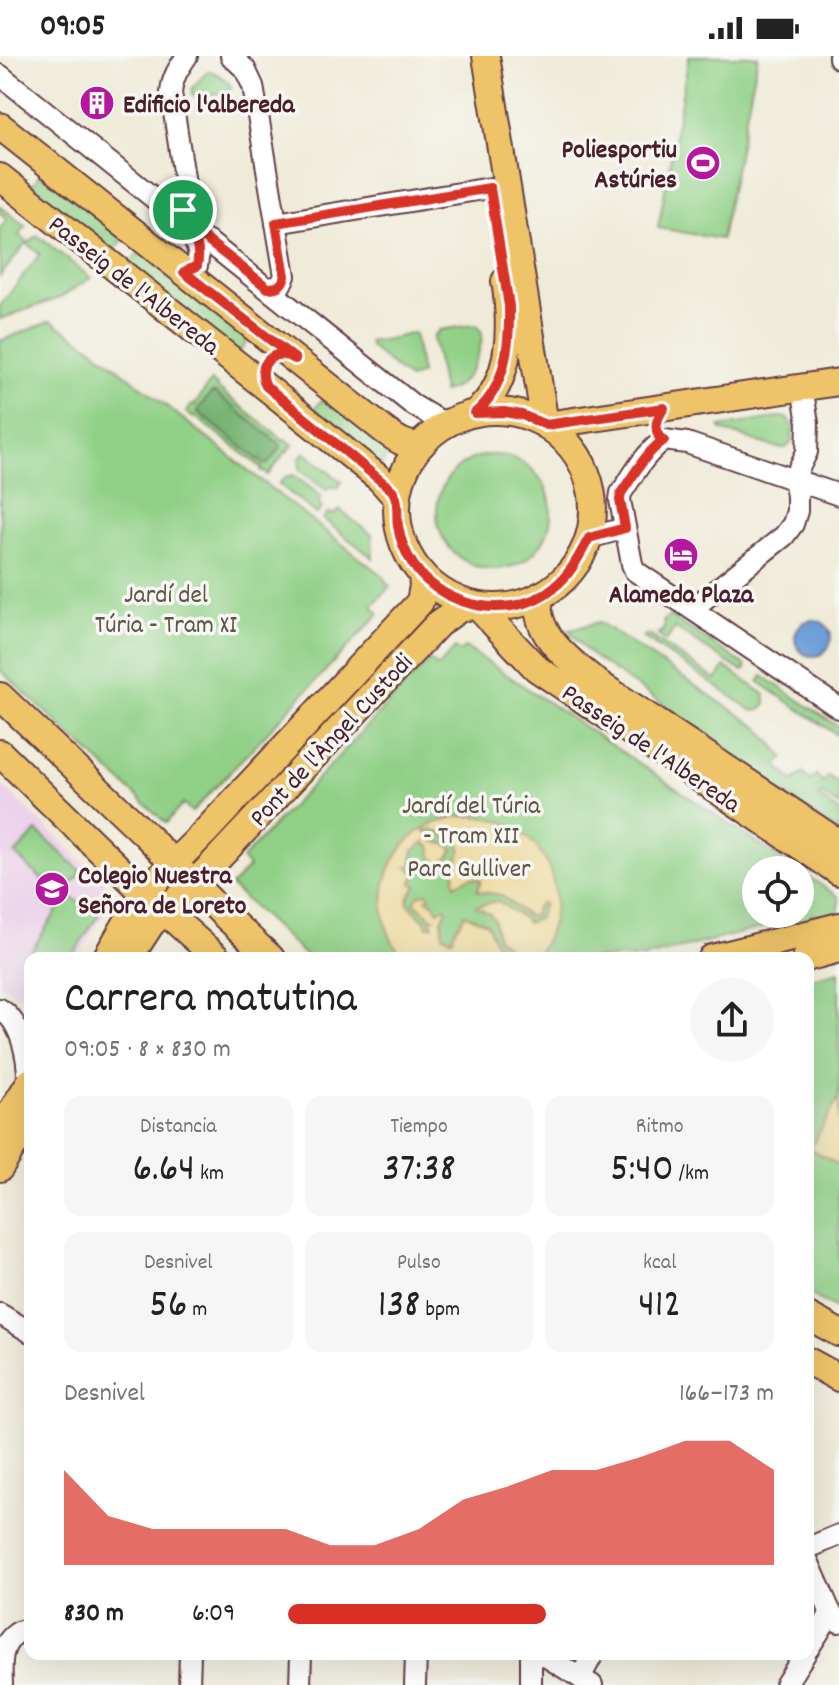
<!DOCTYPE html>
<html lang="es">
<head>
<meta charset="utf-8">
<style>
  body { margin:0; font-family:Dekko,sans-serif; background:#f6f6f6; color:#222; height:100vh; display:flex; flex-direction:column; font-size:30px; white-space:nowrap }
  * { box-sizing:border-box; margin:0 }
  p { font-size:26px; color:#767676 }
  .icon { flex:none; width:44px; height:44px; fill:none; stroke:currentColor; stroke-width:2; stroke-linecap:round; stroke-linejoin:round }
  .map { position:relative; flex:1; overflow:hidden }
  .details { position:absolute; left:24px; top:896px; width:790px; height:708px; display:flex; flex-direction:column; background:#fff; border-radius:16px; box-shadow:0 8px 32px #0002 }
  .details>* { flex:none }
  .controls { position:absolute; left:742px; top:800px; display:grid; gap:16px }
  .controls a { display:grid; place-items:center; width:72px; height:72px; border-radius:50%; background:#fff; box-shadow:0 8px 32px #0002; font-size:40px }
  .pin { position:absolute; display:grid; place-items:center; width:68px; height:68px; color:#fff; margin:-34px; border:4px solid #fff; border-radius:50%; box-shadow:0 2px 8px #0007 }
  .round { display:grid; place-items:center; flex:none; width:84px; height:84px; border-radius:42px; background:#f6f6f6 }
  .head { display:flex; align-items:center; justify-content:space-between; height:136px; padding:0 40px }
  h1 { font-size:44px; font-weight:600; line-height:60px }
  .stats { display:grid; grid-template-columns:repeat(3,1fr); gap:12px; height:136px; padding:8px 40px }
  .stats div { display:grid; align-content:center; border-radius:16px; background:#f6f6f6; text-align:center }
  .stats b { font-size:40px; font-weight:600 }
  .stats small { font-size:22px; font-weight:400 }
  .stats p { font-size:22px }
  .chart { height:224px; padding:16px 40px }
  .chart p { display:flex; justify-content:space-between }
  .chart svg { width:100%; height:144px; margin-top:8px; fill:#d93025; opacity:.7 }
  ul { padding:0 40px; list-style:none; font-size:26px }
  li { display:grid; grid-template-columns:128px 96px 1fr; align-items:center; height:60px }
  li i { height:20px; border-radius:10px; background:#d93025 }
  .status { display:flex; justify-content:space-between; align-items:center; height:56px; padding:0 40px; background:#fff; direction:ltr }
  .status svg { height:22px; fill:currentColor }
  .map>svg:first-child { display:block }
  .built { fill:#ecd1ea }
  .green { fill:#90d086; stroke:#6d7858; stroke-width:2; fill-rule:evenodd }
  .forest { fill:#74b273; stroke:#5f684f; stroke-width:2 }
  .sand { fill:#eeda9e; stroke:#9c7c64; stroke-width:2; fill-rule:evenodd }
  .water { fill:#6d9ed7; stroke:#5c5e81; stroke-width:2 }
  .lines { fill:none; stroke-linecap:round; stroke-linejoin:round }
  .minor-casing { stroke:#633e45; stroke-width:24 }
  .major-casing { stroke:#633e45; stroke-width:30 }
  .minor { stroke:#fff; stroke-width:20 }
  .major { stroke:#efc469; stroke-width:26 }
  .route-casing { stroke:#fff; stroke-width:16 }
  .route { stroke:#d93025; stroke-width:10 }
  .labels { text-anchor:middle; stroke-width:7; stroke-linejoin:round; paint-order:stroke }
  .poi-label { font-size:26px; font-weight:bold; fill:#4a1f2b; stroke:#f6f6f2; text-anchor:start }
  .street-label { font-size:26px; fill:#4a1f2b; stroke:#f6f6f2 }
  .park-label { font-size:26px; fill:#5f5446; stroke:#f6f6f2 }
</style>
</head>
<body>
<div class="status"><b>09:05</b><svg viewBox="0 0 49 12"><path d="M0 12V9h3v3zM5 12V6h3v6zM10 12V3h3v9zM15 12V0h3v12zM26 1h20v11H26zM47 4h2v5h-2z"/></svg></div>
<div class="map">
<svg width="839" height="1629" viewBox="0 0 839 1629">
  <rect width="100%" height="100%" fill="#f6f6f2"/>
  <filter id="ink" filterUnits="userSpaceOnUse"><feTurbulence type="fractalNoise" baseFrequency=".0125" numOctaves="2"/><feDisplacementMap in="SourceGraphic" scale="16" xChannelSelector="R" yChannelSelector="G"/><feConvolveMatrix kernelMatrix="1 2 1 2 8 2 1 2 1" color-interpolation-filters="sRGB"/></filter>
  <filter id="wash" filterUnits="userSpaceOnUse"><feTurbulence type="fractalNoise" baseFrequency=".006" numOctaves="4" result="noise"/><feDisplacementMap in="SourceGraphic" scale="32" xChannelSelector="R" yChannelSelector="G"/><feGaussianBlur stdDeviation="1.8" result="paint"/><feColorMatrix in="noise" values="0 0 0 0 0 0 0 0 0 0 0 0 0 0 0 0 0 1.4 0 .05"/><feComposite in="paint" operator="in"/></filter>
  <g filter="url(#wash)">
    <rect width="100%" height="100%" fill="#f0ebd8"/>
    <polygon class="built" points="0,728 104,825 108,852 77,902 30,902 30,937 18,940 0,929"/>
    <g class="green">
      <polygon points="689,0 758,0 721,183 658,172"/>
      <path d="M 208,15 C 216,15 226,24 231,30 L 230,35 L 199,41 L 194,40 L 192,37 L 192,32 Z"/>
      <polygon points="41,117 124,183 110,199 28,134"/>
      <polygon points="0,150 26,170 19,179 29,187 37,179 91,222 59,242 0,263 0,250 40,198 26,187 0,220 0,172 7,163 0,157"/>
      <polygon points="141,195 250,282 236,300 125,212"/>
      <polygon points="51,265 90,290 385,522 385,526 390,530 372,550 379,558 192,756 183,748 166,767 0,614 0,285"/>
      <path d="M 474,269 L 478,271 L 482,277 C 481,300 468,331 443,336 L 433,281 L 439,274 Z"/>
      <polygon points="414,277 421,318 409,323 370,291 369,285 382,285"/>
      <path d="M 211,325 L 218,331 L 217,332 L 284,384 L 285,383 L 293,389 L 287,396 L 286,395 L 268,419 L 261,414 L 262,412 L 196,361 L 194,362 L 186,356 L 192,349 L 194,350 ZM 215,337 L 281,391 L 264,408 L 198,356 Z"/>
      <polygon points="324,341 389,393 380,414 309,359"/>
      <polygon points="780,361 786,362 793,369 792,386 786,392 778,392 721,374 720,371"/>
      <polygon points="304,396 342,426 338,432 331,431 326,434 299,413 300,410 299,404"/>
      <circle cx="494" cy="456" r="57"/>
      <polygon points="294,419 321,440 319,446 322,452 317,458 279,428 285,421"/>
      <polygon points="340,454 372,479 373,502 323,463 328,457 334,458"/>
      <path d="M 670,560 L 745,609 L 746,614 L 741,615 L 675,572 L 666,585 L 657,578 C 663,576 666,571 663,565 Z"/>
      <polygon points="599,566 759,672 784,701 776,708 793,726 803,717 810,725 816,719 823,727 828,720 839,727 839,750 822,738 819,741 839,755 839,776 728,702 732,695 595,602 585,593 569,574"/>
      <path d="M 648,578 L 716,624 L 725,611 L 764,638 C 768,644 766,650 760,654 L 753,655 L 643,581 Z"/>
      <polygon points="465,591 798,814 756,814 756,858 800,858 800,815 839,841 839,879 817,858 811,859 839,886 839,900 797,863 642,902 308,902 231,830 249,811 242,803 429,604 438,611 455,592 460,596"/>
      <polygon points="763,620 839,671 839,680 759,626"/>
      <polygon points="37,775 82,816 60,840 15,798"/>
      <polygon points="67,839 99,858 71,902 30,902 30,912 23,908"/>
      <polygon points="839,915 839,1255 808,1237 808,923"/>
    </g>
    <polygon class="forest" points="214,336 280,388 281,391 268,408 265,409 198,356 199,354 198,353 211,337 213,338"/>
    <g class="sand">
      <path d="M 459,760 C 478,760 497,761 514,771 C 561,801 568,860 534,902 L 404,902 C 374,868 377,816 409,784 C 422,770 441,765 459,760 ZM 426,774 L 433,774 L 438,777 L 440,776 C 446,784 456,783 461,790 C 460,807 452,810 455,829 L 471,821 L 481,824 L 477,835 L 501,839 L 527,860 L 533,860 L 537,850 L 542,846 L 544,850 L 541,853 L 539,862 L 527,867 L 524,863 L 498,845 L 476,850 L 490,858 L 494,863 L 497,882 L 508,891 L 502,894 L 495,887 L 487,867 L 464,858 C 464,868 453,867 453,883 L 443,879 L 442,864 L 447,853 L 445,851 L 438,855 L 434,848 L 426,843 L 430,841 L 427,837 L 419,839 L 414,846 L 426,857 L 429,858 L 428,860 L 434,862 L 430,863 L 433,870 L 426,870 L 426,866 L 407,846 L 409,840 L 417,829 L 411,827 L 416,819 L 409,811 L 406,812 L 417,805 L 412,805 L 414,794 L 425,786 L 426,789 L 429,789 L 432,794 L 431,799 L 438,808 L 450,800 L 453,793 L 448,789 L 433,785 L 434,782 L 429,782 L 432,780 L 425,776 Z"/>
      <polygon points="839,1041 839,1109 810,1093"/>
    </g>
    <circle class="water" cx="813" cy="582" r="18"/>
  </g>
  <g filter="url(#ink)">
    <g class="lines">
      <defs>
        <g id="minor">
          <polyline points="231,0 245,13 253,30 285,220 280,230 268,232"/>
          <polyline points="839,0 839,2"/>
          <polyline points="0,19 186,168 194,183 199,198"/>
          <path d="M 166,152 C 180,157 185,156 187,141 L 171,37 C 172,22 178,13 187,0"/>
          <polyline points="276,167 490,132"/>
          <polyline points="184,216 194,213 197,210 200,188 206,185 210,187 413,349 438,364 453,365"/>
          <path d="M 664,384 C 645,397 634,418 621,437 L 620,444 L 632,508 L 635,515 L 839,652"/>
          <polyline points="664,384 687,387 839,439"/>
          <polyline points="589,482 625,472"/>
          <polyline points="692,553 784,480 793,468 797,455 797,440 794,422 807,396 808,367 802,331"/>
          <path d="M 0,953 C 22,966 29,1004 28,1029"/>
          <polyline points="0,1258 30,1276"/>
          <polyline points="808,1492 839,1479"/>
          <polyline points="808,1505 830,1555 839,1566"/>
          <polyline points="808,1593 828,1562 830,1555"/>
          <polyline points="531,1598 531,1629"/>
          <polyline points="542,1598 592,1629"/>
          <polyline points="580,1622 593,1598"/>
          <path d="M 2,1629 C 1,1605 0,1586 20,1575"/>
          <polyline points="189,1629 190,1598"/>
          <polyline points="300,1629 301,1598"/>
          <polyline points="415,1629 416,1598"/>
          <polyline points="785,1629 805,1598"/>
        </g>
        <g id="major">
          <polyline points="486,0 545,368"/>
          <path d="M 0,70 L 385,375 C 396,383 408,392 422,388"/>
          <polyline points="0,121 271,335 380,423 397,442"/>
          <circle cx="495" cy="453" r="98"/>
          <path d="M 475,357 C 513,327 512,268 505,225"/>
          <polyline points="546,369 839,326"/>
          <path d="M 541,539 C 528,576 574,608 599,628 L 839,787"/>
          <polyline points="477,550 536,612 839,816"/>
          <polyline points="0,640 147,780 223,858 271,902"/>
          <polyline points="0,697 144,837 217,902"/>
          <polyline points="106,902 144,837 205,776 420,546 423,530 422,519"/>
          <polyline points="129,902 151,868 194,828 438,568 459,553 474,549"/>
          <polyline points="712,902 839,870"/>
          <polyline points="806,902 839,893"/>
          <polyline points="0,1074 30,1026"/>
          <polyline points="0,1112 30,1063"/>
          <polyline points="808,1260 839,1277"/>
          <polyline points="808,1305 839,1322"/>
        </g>
      </defs>
      <use href="#minor" class="minor-casing"/>
      <use href="#major" class="major-casing"/>
      <use href="#minor" class="minor"/>
      <use href="#major" class="major"/>
    </g>
  </g>
  <g class="lines" filter="url(#ink)">
    <defs>
      <path id="route" d="M 490,132 L 509,250 C 510,287 506,332 475,357 L 504,356 L 522,359 L 546,369 L 664,352 C 657,362 654,370 659,381 L 664,384 C 645,397 635,418 621,437 L 620,444 L 625,472 L 589,482 C 579,501 570,519 553,532 C 511,566 444,552 414,510 C 406,498 400,484 398,470 C 396,457 400,445 392,434 L 266,330 C 255,309 274,290 295,303 L 184,216 L 197,210 C 203,182 186,168 166,152 C 180,157 185,156 187,141 L 191,158 L 204,182 L 268,232 C 277,232 282,230 285,220 L 276,167 Z"/>
    </defs>
    <use href="#route" class="route-casing"/>
    <use href="#route" class="route"/>
  </g>
  <defs>
    <symbol id="building-disc" viewBox="-11 -11 22 22"><circle r="9.5" fill="#b5179e" stroke="#f6f6f2"/><path d="M-4-6H4V6H1V3H-1V6H-4ZM-2.5-4.3h1.7v1.8h-1.7ZM.8-4.3h1.7v1.8H.8ZM-2.5-1h1.7V.8h-1.7ZM.8-1h1.7V.8H.8Z" fill="#fff"/></symbol>
    <symbol id="stadium-disc" viewBox="-11 -11 22 22"><circle r="9.5" fill="#b5179e" stroke="#f6f6f2"/><path d="M0-5a6.5 5 0 1 0 0 10a6.5 5 0 1 0 0-10ZM-3.5-1.8h7v3.6h-7Z" fill="#fff"/></symbol>
    <symbol id="hotel-disc" viewBox="-11 -11 22 22"><circle r="9.5" fill="#b5179e" stroke="#f6f6f2"/><path d="M-6-4.5h1.5V1H6V5H4.5V3h-9V5H-6ZM-4 0a1.8 1.8 0 1 1 3.6 0ZM.5 0V-2.5h3Q6-2.5 6 0Z" fill="#fff"/></symbol>
    <symbol id="school-disc" viewBox="-11 -11 22 22"><circle r="9.5" fill="#b5179e" stroke="#f6f6f2"/><path d="M0-5L7-2L0 1L-7-2ZM-4 1L0 2.5L4 1V4Q0 6-4 4Z" fill="#fff"/></symbol>
  </defs>
  <g fill-rule="evenodd">
    <use href="#building-disc" x="77" y="27" width="40" height="40"/>
    <use href="#stadium-disc" x="683" y="87" width="40" height="40"/>
    <use href="#hotel-disc" x="661" y="479" width="40" height="40"/>
    <use href="#school-disc" x="32" y="813" width="40" height="40"/>
  </g>
  <g class="labels">
    <g class="poi-label">
      <text x="123" y="56">Edificio l'albereda</text>
      <text x="677" y="101" text-anchor="end">Poliesportiu<tspan x="677" dy="30">Astúries</tspan></text>
      <text x="681" y="546" text-anchor="middle">Alameda Plaza</text>
      <text x="78" y="827">Colegio Nuestra<tspan x="78" dy="30">Señora de Loreto</tspan></text>
    </g>
    <g class="street-label">
      <text transform="translate(135 228) rotate(38)" y="9">Passeig de l'Albereda</text>
      <text transform="translate(330 683) rotate(-47)" y="9">Pont de l'Àngel Custodi</text>
      <text transform="translate(652 691) rotate(34)" y="9">Passeig de l'Albereda</text>
    </g>
    <g class="park-label">
      <text x="166" y="546">Jardí del<tspan x="166" dy="30">Túria - Tram XI</tspan></text>
      <text x="471" y="757">Jardí del Túria<tspan x="471" dy="30">- Tram XII</tspan></text>
      <text x="469" y="820">Parc Gulliver</text>
    </g>
  </g>
</svg>
<div class="controls">
<a><svg class="icon" aria-label="locate" viewBox="0 0 24 24"><circle cx="12" cy="12" r="6"/><path d="M12 2v4M12 18v4M2 12h4M18 12h4"/></svg></a>
</div>
<div class="pin" style="left:183px;top:154px;background:#1e9e55"><svg class="icon" aria-label="arrive" viewBox="0 0 24 24"><path d="M6 21V4h12l-3 4 3 4H6"/></svg></div>
<section class="details">
<div class="head"><div><h1>Carrera matutina</h1><p>09:05 · 8 × 830 m</p></div><a class="round"><svg class="icon" aria-label="share" viewBox="0 0 24 24"><path d="M12 15V3M7 8l5-5 5 5M5 13v7h14v-7"/></svg></a></div>
<div class="stats">
<div><p>Distancia</p><b>6.64<small> km</small></b></div>
<div><p>Tiempo</p><b>37:38</b></div>
<div><p>Ritmo</p><b>5:40<small> /km</small></b></div>
</div>
<div class="stats">
<div><p>Desnivel</p><b>56<small> m</small></b></div>
<div><p>Pulso</p><b>138<small> bpm</small></b></div>
<div><p>kcal</p><b>412</b></div>
</div>
<div class="chart"><p><span>Desnivel</span>166–173 m</p>
<svg viewBox="0 0 160 44" preserveAspectRatio="none"><path d="M0 44V15L10 29L20 33L30 33L40 33L50 33L60 38L70 38L80 33L90 24L100 20L110 15L120 15L130 11L140 6L150 6L160 15V44z"/></svg>
</div>
<ul>
<li><b>830 m</b>6:09<i style="width:53%"></i></li>
</ul>
</section>
</div>
</body>
</html>
